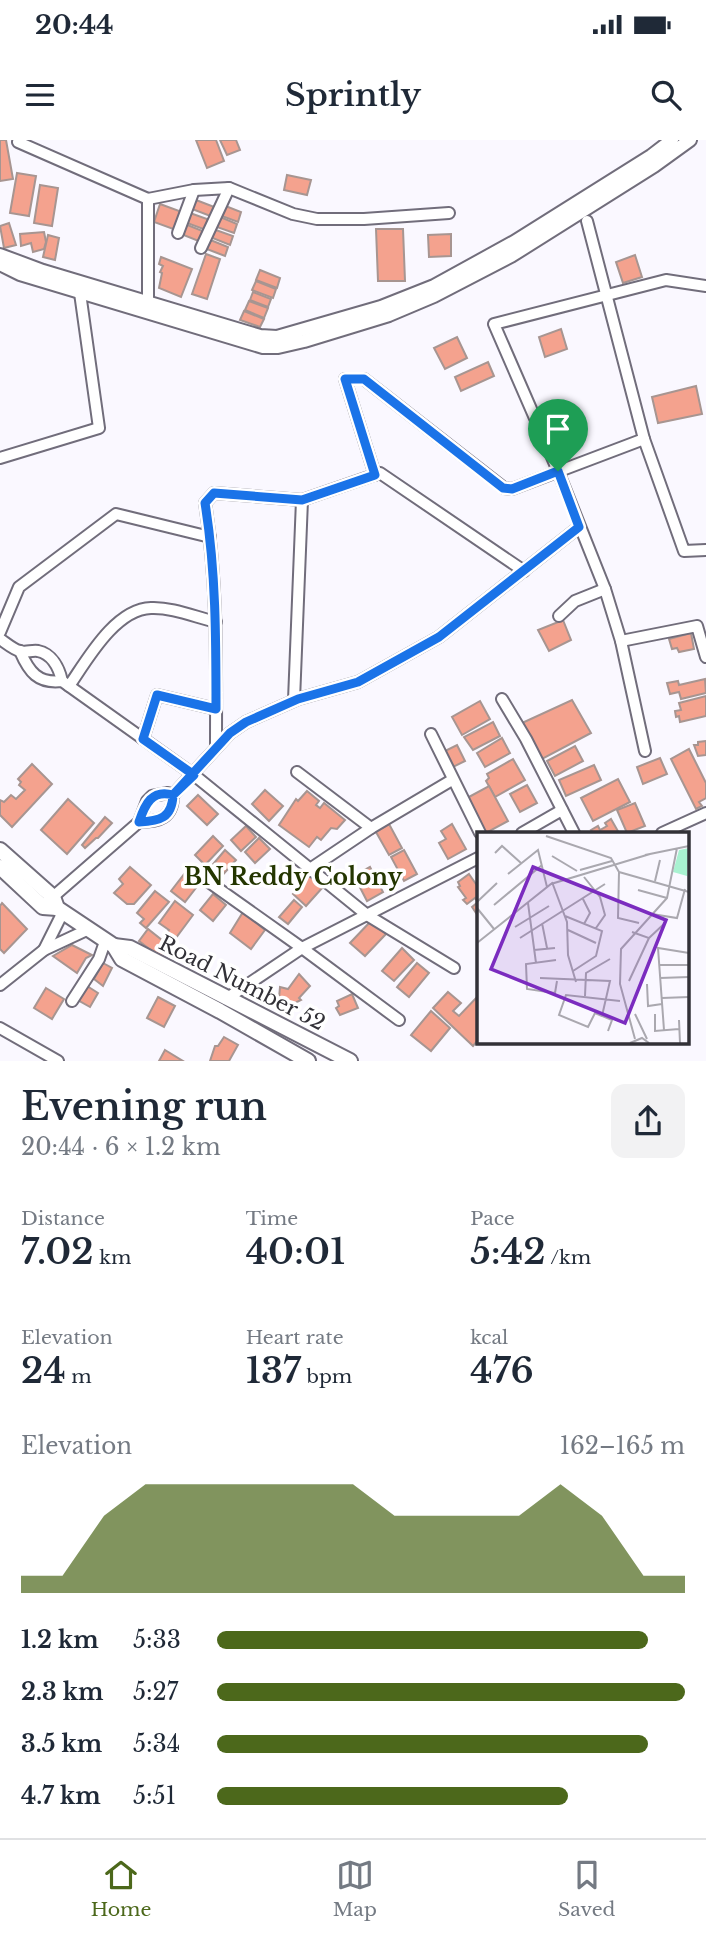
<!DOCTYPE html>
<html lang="en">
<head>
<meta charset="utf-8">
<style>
  body { margin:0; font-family:"Libre Baskerville",serif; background:#f2f2f3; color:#1f2937; height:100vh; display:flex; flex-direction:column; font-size:26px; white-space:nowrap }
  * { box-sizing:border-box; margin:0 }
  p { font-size:23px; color:#747a83 }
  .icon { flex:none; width:38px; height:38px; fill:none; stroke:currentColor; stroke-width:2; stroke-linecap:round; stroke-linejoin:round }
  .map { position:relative; height:921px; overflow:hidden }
  .drawer { display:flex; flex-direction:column; background:#fff; flex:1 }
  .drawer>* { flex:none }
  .pin { position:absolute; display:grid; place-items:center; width:60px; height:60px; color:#fff; margin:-72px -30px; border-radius:50% 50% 50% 0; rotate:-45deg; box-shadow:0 0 7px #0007 }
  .pin .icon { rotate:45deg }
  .round { display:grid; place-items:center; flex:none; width:74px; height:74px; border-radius:14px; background:#f2f2f3 }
  .head { display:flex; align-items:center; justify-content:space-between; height:119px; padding:0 21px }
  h1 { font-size:38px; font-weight:600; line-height:52px }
  .stats { display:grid; grid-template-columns:repeat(3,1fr); gap:10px; height:119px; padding:7px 21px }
  .stats div { display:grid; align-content:center }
  .stats b { font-size:35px; font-weight:600 }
  .stats small { font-size:19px; font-weight:400 }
  .stats p { font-size:19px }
  .chart { height:196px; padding:14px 21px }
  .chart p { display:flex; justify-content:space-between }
  .chart svg { width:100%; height:126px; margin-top:7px; fill:#4c681b; opacity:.7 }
  ul { padding:0 21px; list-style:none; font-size:23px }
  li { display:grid; grid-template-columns:112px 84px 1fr; align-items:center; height:52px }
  li i { height:18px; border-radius:9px; background:#4c681b }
  .status { display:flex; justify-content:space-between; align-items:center; height:49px; padding:0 35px; background:#fff; direction:ltr }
  .status svg { height:19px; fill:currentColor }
  header { display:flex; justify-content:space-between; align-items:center; height:91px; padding:0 21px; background:#fff; font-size:32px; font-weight:600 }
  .tab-bar { display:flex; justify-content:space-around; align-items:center; height:98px; border-top:2px solid #e0e1e3; background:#fff; font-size:19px; color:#747a83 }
  .tab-bar a { display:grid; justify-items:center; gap:4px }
  .tab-bar .on { color:#4c681b }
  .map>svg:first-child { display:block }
  .building { fill:#f4a28e; stroke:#a79591; stroke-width:2 }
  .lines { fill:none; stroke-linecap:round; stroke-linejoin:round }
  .minor-casing { stroke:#716d7b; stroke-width:14 }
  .tertiary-casing { stroke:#716d7b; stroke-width:16 }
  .secondary-casing { stroke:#716d7b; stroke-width:18 }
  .minor { stroke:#fff; stroke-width:10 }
  .tertiary { stroke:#fff; stroke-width:12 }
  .secondary { stroke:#fff; stroke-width:14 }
  .route-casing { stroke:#fff; stroke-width:14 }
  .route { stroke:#1a73e8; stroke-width:9 }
  .labels { text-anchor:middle; stroke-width:7; stroke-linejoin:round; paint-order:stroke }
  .street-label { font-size:21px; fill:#323137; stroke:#fff }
  .neighbourhood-label { font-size:23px; font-weight:bold; fill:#243600; stroke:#fff }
  .inset-road { fill:none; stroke:#aaa8af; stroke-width:2 }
  .view { fill:#7b2cbf; fill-opacity:0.15; stroke:#7b2cbf; stroke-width:3.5 }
  .inset-edge { fill:none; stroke:#323137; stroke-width:3.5 }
</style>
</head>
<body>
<div class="status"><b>20:44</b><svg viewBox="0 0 49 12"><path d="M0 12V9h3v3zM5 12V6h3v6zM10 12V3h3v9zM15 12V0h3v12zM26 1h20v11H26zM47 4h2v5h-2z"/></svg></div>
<header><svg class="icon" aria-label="menu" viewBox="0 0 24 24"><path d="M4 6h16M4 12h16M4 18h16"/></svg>Sprintly<svg class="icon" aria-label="search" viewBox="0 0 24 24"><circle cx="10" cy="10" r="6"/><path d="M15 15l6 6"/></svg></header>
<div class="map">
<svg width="706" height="921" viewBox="0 0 706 921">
  <rect width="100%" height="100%" fill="#faf8ff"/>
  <g class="building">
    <polygon points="0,0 6,0 13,39 0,41"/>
    <polygon points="196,0 216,0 224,21 207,28"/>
    <polygon points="220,0 236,0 240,10 227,15"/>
    <polygon points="17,33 36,36 29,76 10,73"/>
    <polygon points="287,35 311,40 307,55 284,50"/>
    <polygon points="40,45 58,48 52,86 34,83"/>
    <polygon points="196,60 217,68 213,77 192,69"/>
    <polygon points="160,64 182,72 176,90 154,82"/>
    <polygon points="223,65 241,72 238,82 219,75"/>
    <polygon points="190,73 210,80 206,90 187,83"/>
    <polygon points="218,76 237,84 234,93 214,86"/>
    <polygon points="9,83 16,105 4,108 0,86"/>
    <polygon points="185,84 205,92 201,102 181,94"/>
    <polygon points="213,89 233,96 230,105 210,97"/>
    <polygon points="376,89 403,89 405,141 378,141"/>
    <polygon points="44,92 46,102 44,109 33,112 31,103 21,106 20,94"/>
    <polygon points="451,94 451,116 429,117 428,95"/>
    <polygon points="48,95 59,98 55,120 43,117"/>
    <polygon points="208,99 228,107 225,116 204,108"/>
    <polygon points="206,114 220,119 207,159 192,154"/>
    <polygon points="635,115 642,137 623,143 616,122"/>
    <polygon points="161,117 192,129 181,157 159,148 162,133 160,132 163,126 159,124"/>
    <polygon points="260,130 280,138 277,148 256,140"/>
    <polygon points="256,141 276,149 273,158 252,150"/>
    <polygon points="253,152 271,159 268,167 250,160"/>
    <polygon points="249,161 268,168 264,178 245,170"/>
    <polygon points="244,171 264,179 260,187 240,180"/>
    <polygon points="561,189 567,209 545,217 539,197"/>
    <polygon points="457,197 467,218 445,229 434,208"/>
    <polygon points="488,222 494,236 461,251 455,237"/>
    <polygon points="696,246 702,274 658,283 652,257"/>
    <polygon points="563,480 571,500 549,511 538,490"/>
    <polygon points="691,493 694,509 679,512 677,508 672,509 669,499"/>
    <polygon points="705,539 706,553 681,559 679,552 670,554 667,543 678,541 679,545"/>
    <polygon points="706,556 706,576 680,582 679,576 676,577 675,571 681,570 679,563"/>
    <polygon points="572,560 591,593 542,619 522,583"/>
    <polygon points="480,561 490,579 462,595 452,577"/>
    <polygon points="493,582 500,596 473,610 464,597"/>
    <polygon points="502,598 510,613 485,627 477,613"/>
    <polygon points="706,601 706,615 698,616 694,605 698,605 698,602"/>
    <polygon points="457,605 465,621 451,628 443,612"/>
    <polygon points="575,606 583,621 555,636 547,621"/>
    <polygon points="689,609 706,643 706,658 699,662 702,666 696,669 671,619"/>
    <polygon points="660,618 667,634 643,644 637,627"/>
    <polygon points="513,619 525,640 495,657 486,641 489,638 487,634"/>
    <polygon points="32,624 52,644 12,687 0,675 0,660 4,662 11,655 16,659 25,650 19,645 21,642 18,639"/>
    <polygon points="594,625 601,640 566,656 559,640"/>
    <polygon points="618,639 630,662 593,681 581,658"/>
    <polygon points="527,645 537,663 520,672 510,654"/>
    <polygon points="489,646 508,681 486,693 467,658"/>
    <polygon points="265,650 283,666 269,681 252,664"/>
    <polygon points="307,651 319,661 316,665 320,668 324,663 345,680 337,689 331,688 321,700 317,697 309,707 279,685 296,659 298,661"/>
    <polygon points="198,655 218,674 207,685 187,666"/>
    <polygon points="68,659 94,683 67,714 41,690"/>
    <polygon points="635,663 645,686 627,693 617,670"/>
    <polygon points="105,677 112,683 98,698 96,698 85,708 82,705"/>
    <polygon points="611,679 619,693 593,693 591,690 598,686 600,690 607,686 605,683"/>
    <polygon points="389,684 402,708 389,715 376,692"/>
    <polygon points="452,684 466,709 448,719 439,703 446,699 441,691"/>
    <polygon points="246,686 256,697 241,711 231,700"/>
    <polygon points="213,696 223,706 205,725 195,715"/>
    <polygon points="259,698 270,709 255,723 245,712"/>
    <polygon points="225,710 236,720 219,739 209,729"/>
    <polygon points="404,710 417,734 404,741 391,717"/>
    <polygon points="130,727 151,745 134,764 127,764 114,753 123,744 119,739"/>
    <polygon points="370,727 383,752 367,761 354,736"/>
    <polygon points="185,733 199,744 185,762 171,751"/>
    <polygon points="469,734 478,747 478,776 472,767 478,762 475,758 467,764 463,760 466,758 458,747 460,746 458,742"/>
    <polygon points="310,735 323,747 306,766 293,754"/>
    <polygon points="155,751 169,762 146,788 140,783 144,779 137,773"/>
    <polygon points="213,754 226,765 213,781 200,770"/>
    <polygon points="294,760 302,767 288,784 279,777"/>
    <polygon points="175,761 193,775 161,818 139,801 148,789 162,800 169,790 159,783"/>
    <polygon points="2,763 27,789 4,813 0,809 0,766"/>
    <polygon points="243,772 265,790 251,809 230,793"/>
    <polygon points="371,781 386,794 365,816 350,803"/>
    <polygon points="72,805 92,815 86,818 77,833 53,816"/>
    <polygon points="402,808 414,820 394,841 382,831"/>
    <polygon points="103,823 112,828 103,846 94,839"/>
    <polygon points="417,823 429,833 409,857 397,847"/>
    <polygon points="299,834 310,846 299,858 301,860 285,868 268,865 269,857 279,858 280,847 288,849"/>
    <polygon points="84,844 98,853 90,867 76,859"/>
    <polygon points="46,848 64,859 52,879 34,868"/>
    <polygon points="448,852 461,863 453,871 459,876 478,856 478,900 473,906 433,868"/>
    <polygon points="352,854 358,868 340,875 336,868 339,866 337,861"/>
    <polygon points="158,857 175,866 164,887 147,878"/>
    <polygon points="431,871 450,888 431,911 411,895"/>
    <polygon points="224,897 238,905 229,921 210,921 215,906 218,906"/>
    <polygon points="165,910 183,921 159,921"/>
  </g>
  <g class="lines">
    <defs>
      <g id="minor">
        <polyline points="18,2 148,59"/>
        <polyline points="587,81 644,299 684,411 706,410"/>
        <polyline points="178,93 194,50"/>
        <polyline points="201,108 229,48"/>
        <polyline points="148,168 148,59 194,50 229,48 293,74 317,79 364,79 449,73"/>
        <polyline points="0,318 99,288 80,153"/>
        <polyline points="375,335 345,239 364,239 504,348 512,349 644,299"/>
        <polyline points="559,476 575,461 605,449"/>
        <polyline points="0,492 19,447 116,374 210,397"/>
        <path d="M 0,499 C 6,503 14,510 20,511 C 25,513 32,510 38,511 C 52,514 59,528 62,541"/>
        <polyline points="621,501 697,486 706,517"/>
        <path d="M 20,511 C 29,532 38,544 62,541 L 194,635 L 367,775 L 454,828"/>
        <path d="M 69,546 C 87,520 115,469 151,468 C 172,467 195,477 216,482"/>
        <polyline points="502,559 526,599 574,693"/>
        <polyline points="294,560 302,360"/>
        <polyline points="431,594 480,693"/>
        <polyline points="143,599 157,555 216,569"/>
        <path d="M 216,607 C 216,526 218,444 205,363 L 214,353 L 302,360 L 380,333 L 524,431"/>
        <polyline points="645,611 621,501 605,449 558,331 494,184 666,140 706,146"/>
        <polyline points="297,632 371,688"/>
        <path d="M 139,682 C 159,682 173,678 173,655 L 230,593 L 246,582 L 298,559 L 358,542 L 439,497 L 579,387"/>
        <polyline points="522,693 562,670"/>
        <polyline points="662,693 706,673"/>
        <polyline points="310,729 371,688 452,640"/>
        <polyline points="192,730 302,808 399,880"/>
        <polyline points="47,762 139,682 147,661 152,656 168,653 173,655"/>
        <polyline points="44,810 63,772"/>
        <polyline points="0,845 44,810 89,789"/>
        <polyline points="226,859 302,808 478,718"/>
        <polyline points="72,861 99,819 106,799"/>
        <polyline points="0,888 58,921"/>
      </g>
      <g id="tertiary">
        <polyline points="0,115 43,131 260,196 277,197 381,167 434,146 514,102 651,16 672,0"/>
        <polyline points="0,124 20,134 263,207 278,207 304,201 389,175 434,156 511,116 654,26 690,0"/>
      </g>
      <g id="secondary">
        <polyline points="0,710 53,757 57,768 114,806 122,819 220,871 308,921"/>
        <polyline points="0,727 43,767 57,768"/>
        <polyline points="114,806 130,808 350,921"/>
      </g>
    </defs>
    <use href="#minor" class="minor-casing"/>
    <use href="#tertiary" class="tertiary-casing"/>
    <use href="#secondary" class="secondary-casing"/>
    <use href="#minor" class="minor"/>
    <use href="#tertiary" class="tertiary"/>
    <use href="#secondary" class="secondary"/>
  </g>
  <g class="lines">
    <defs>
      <path id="route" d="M 558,331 L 579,387 L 439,497 L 358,542 L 298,559 L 246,582 L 230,593 L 173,655 C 152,649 145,664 139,682 C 160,681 172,678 173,655 L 194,635 L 143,599 L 157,555 L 216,569 C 216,500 216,431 205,363 L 214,353 L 302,360 L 375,335 L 345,239 L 364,239 L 503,348 L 512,349 L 558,331"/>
    </defs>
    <use href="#route" class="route-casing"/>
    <use href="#route" class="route"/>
  </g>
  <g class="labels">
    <g class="street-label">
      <text transform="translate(242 843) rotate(27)" y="7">Road Number 52</text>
    </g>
    <g class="neighbourhood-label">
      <text x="293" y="745">BN Reddy Colony</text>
    </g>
  </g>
  <g transform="translate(477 692)">
    <rect width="212" height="212" fill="#faf8ff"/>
    <path d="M 212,16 L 210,44 L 196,40 L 202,18 Z" fill="#a9f2d1"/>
    <path class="inset-road" d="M 69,4 L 134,26 L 142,40 L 141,86 L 162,91M 18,21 L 25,14 L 44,31M 168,23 L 212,14M 75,24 L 100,39M 103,38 L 135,29M 142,40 L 212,60M 31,42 L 61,18 L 70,55M 107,45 L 123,65 L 128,83 L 119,96M 178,49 L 183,28M 75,50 L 90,90 L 91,123 L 99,150M 161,58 L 190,66M 106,67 L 113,81 L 107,92M 0,70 L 20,51M 51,71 L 59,131M 17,73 L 65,33M 0,76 L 17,97M 175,82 L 200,86 L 208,57M 88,84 L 125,99 L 119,124 L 96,139M 65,91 L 70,116M 38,95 L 72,74M 91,98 L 119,111M 43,106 L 128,52M 172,106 L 188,91M 0,111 L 74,52 L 173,22M 57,118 L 78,116M 79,128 L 49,132 L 50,157 L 78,161 L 80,149M 182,133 L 211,133M 63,146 L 133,149 L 125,184 L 135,188 L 131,199M 183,146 L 212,145M 152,149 L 172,106 L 155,100M 170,152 L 171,174 L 185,172M 108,164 L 109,141 L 133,127M 185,166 L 212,165M 158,182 L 170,207M 178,182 L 178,199 L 202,197M 125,184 L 118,181 L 111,195 L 82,183 L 89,163 L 143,169M 202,188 L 203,211M 187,198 L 181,116 L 212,121M 158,207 L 143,152 L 144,117 L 190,66 L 200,16M 153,211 L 165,206 L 172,211"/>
    <path class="view" d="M 56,35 L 189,88 L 148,191 L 14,137 Z"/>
    <rect width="212" height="212" class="inset-edge"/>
  </g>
</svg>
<div class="pin" style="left:558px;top:331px;background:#1e9e55"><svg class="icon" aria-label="arrive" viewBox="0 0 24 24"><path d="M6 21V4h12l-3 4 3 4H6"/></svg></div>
</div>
<section class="drawer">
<div class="head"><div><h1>Evening run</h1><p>20:44 · 6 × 1.2 km</p></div><a class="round"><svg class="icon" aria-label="share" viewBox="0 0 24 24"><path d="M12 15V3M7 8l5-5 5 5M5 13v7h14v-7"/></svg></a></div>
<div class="stats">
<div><p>Distance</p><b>7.02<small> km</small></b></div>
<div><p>Time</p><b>40:01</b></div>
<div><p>Pace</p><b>5:42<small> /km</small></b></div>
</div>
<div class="stats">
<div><p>Elevation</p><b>24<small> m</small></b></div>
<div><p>Heart rate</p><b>137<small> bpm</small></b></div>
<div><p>kcal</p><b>476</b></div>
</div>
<div class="chart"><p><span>Elevation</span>162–165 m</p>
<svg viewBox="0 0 160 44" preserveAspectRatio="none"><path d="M0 44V38L10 38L20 17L30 6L40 6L50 6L60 6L70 6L80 6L90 17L100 17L110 17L120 17L130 6L140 17L150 38L160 38V44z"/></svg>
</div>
<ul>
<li><b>1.2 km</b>5:33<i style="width:92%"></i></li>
<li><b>2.3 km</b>5:27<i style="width:100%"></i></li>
<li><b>3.5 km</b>5:34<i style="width:92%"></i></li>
<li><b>4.7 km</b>5:51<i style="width:75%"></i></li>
</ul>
</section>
<nav class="tab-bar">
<a class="on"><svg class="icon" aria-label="home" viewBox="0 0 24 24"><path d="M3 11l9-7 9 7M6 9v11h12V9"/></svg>Home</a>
<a><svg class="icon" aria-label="map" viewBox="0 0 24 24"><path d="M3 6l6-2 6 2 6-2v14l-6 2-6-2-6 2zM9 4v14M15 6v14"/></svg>Map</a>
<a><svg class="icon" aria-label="saved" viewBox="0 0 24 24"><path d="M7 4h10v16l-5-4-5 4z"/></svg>Saved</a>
</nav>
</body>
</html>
